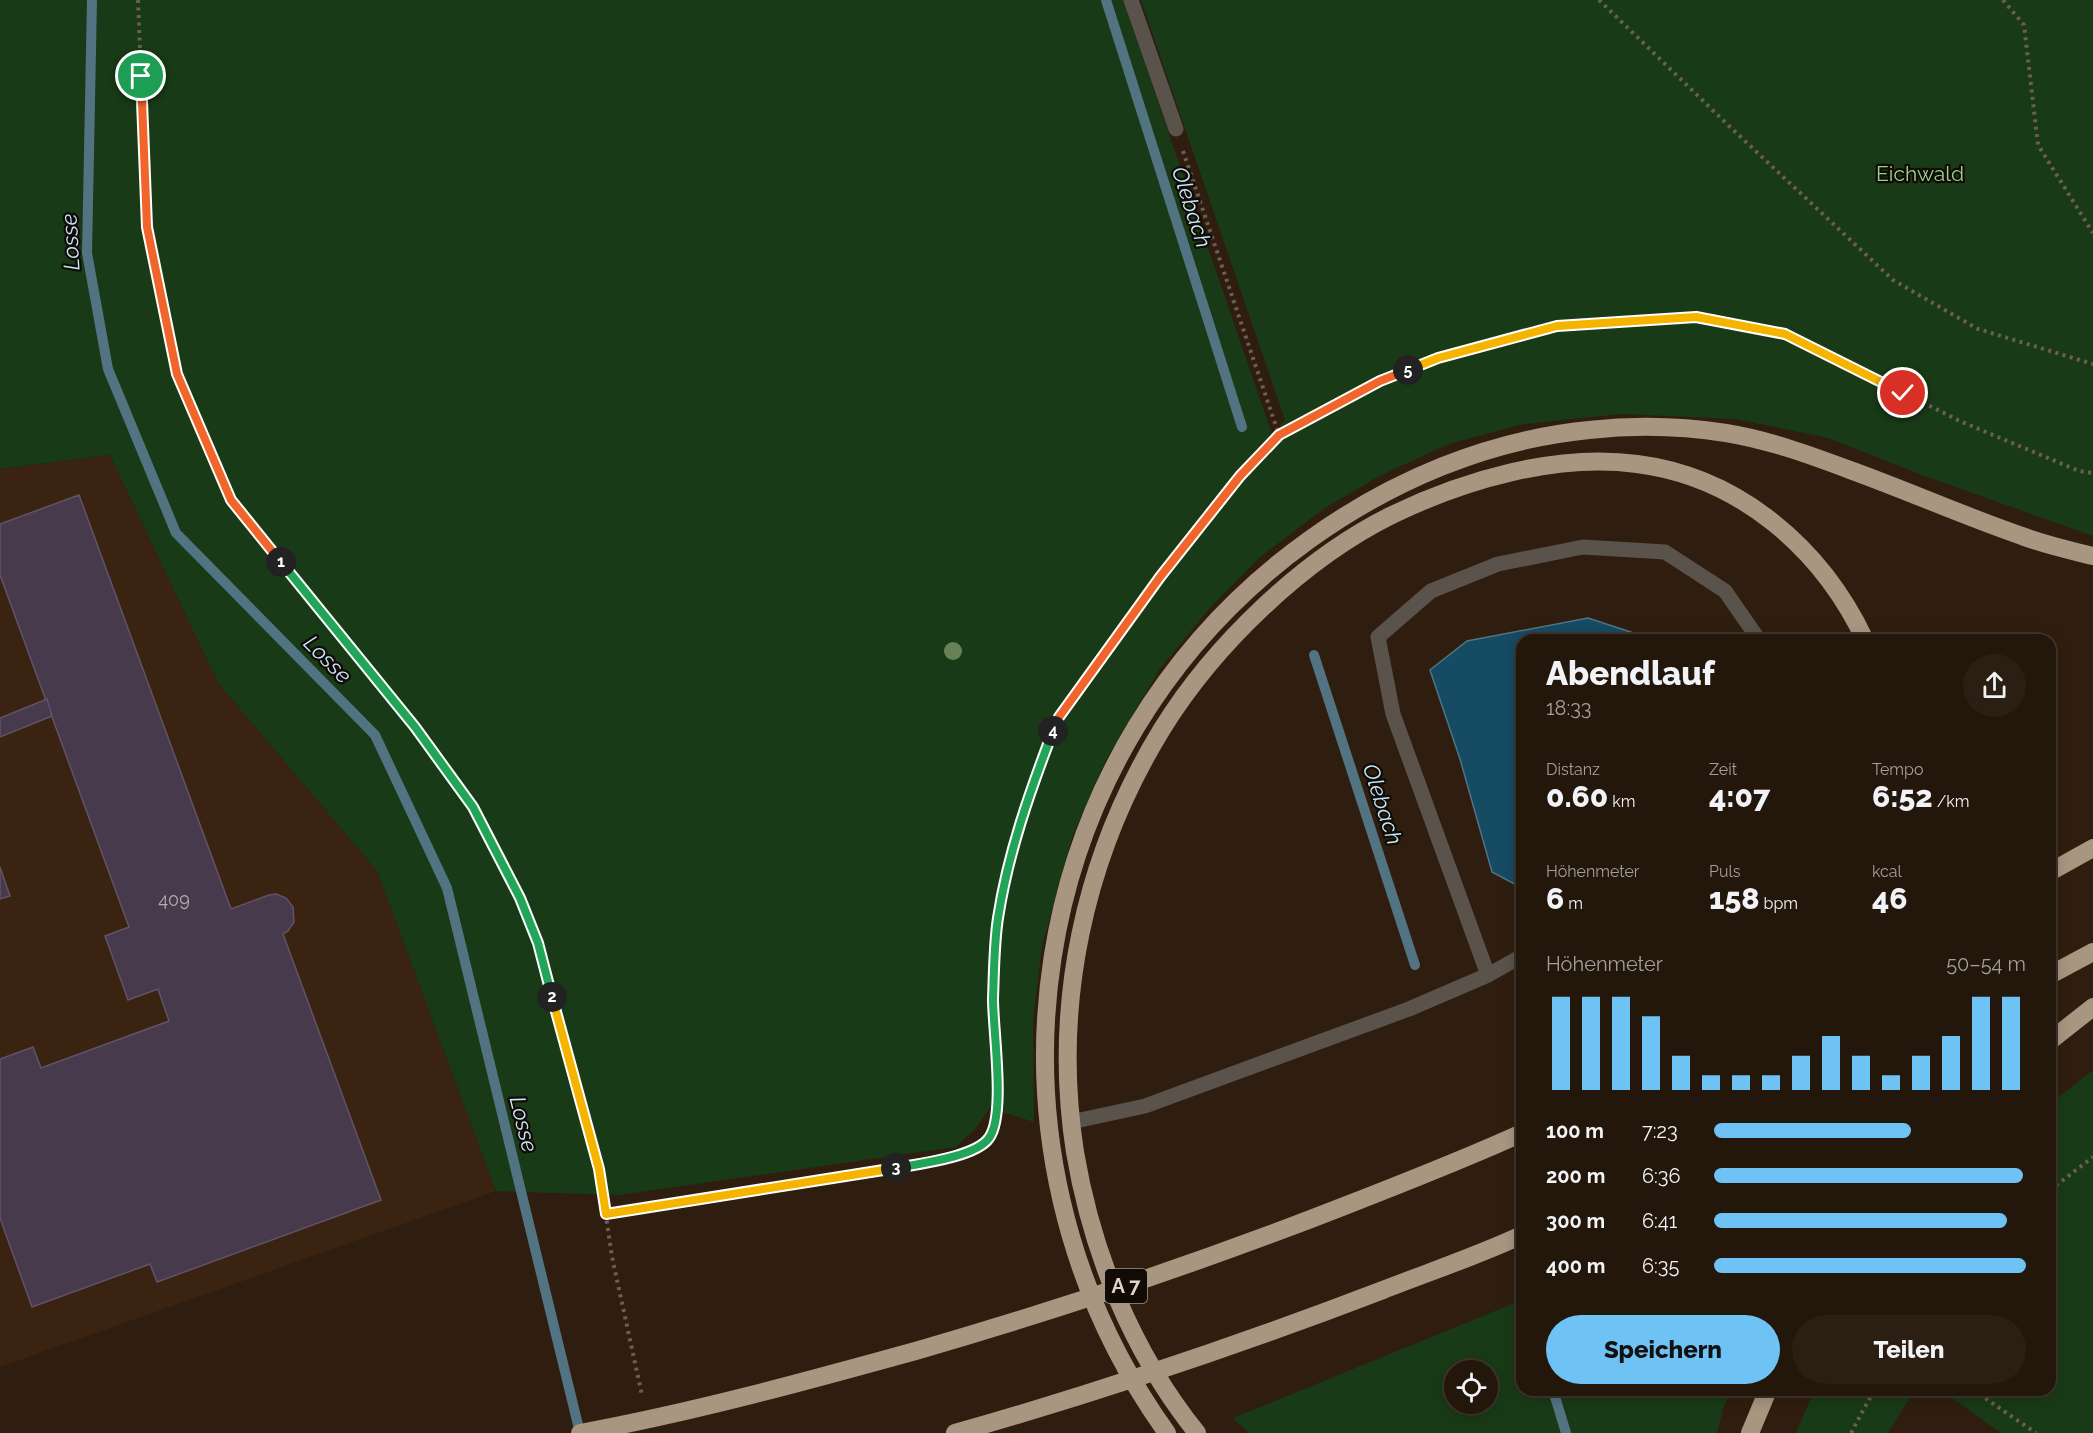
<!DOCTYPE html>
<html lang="de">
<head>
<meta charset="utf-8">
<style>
  body { margin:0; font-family:Raleway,sans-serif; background:#2b1f14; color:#f1f3f6; height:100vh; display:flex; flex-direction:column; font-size:22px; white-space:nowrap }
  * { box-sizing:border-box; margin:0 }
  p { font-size:20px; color:#a39f9d }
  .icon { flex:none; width:33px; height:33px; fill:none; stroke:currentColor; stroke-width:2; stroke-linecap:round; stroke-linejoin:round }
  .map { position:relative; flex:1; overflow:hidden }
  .details { position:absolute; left:1516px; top:634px; width:540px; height:762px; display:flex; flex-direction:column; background:#23160b; border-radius:18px; box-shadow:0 3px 15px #0003,0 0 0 2px #40352c }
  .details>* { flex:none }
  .buttons { position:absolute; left:1444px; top:1360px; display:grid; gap:12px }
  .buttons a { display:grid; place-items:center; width:54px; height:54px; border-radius:50%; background:#23160b; box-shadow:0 3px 15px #0003,0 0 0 2px #40352c; font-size:30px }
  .pin { position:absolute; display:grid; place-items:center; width:51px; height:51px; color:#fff; margin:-26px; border:3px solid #fff; border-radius:50%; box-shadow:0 2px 6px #0007 }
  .km { position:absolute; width:30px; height:30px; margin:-15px; border-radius:50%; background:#222; color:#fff; font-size:16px; line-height:30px; text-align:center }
  .round { display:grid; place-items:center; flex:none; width:63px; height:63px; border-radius:32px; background:#2b1f14 }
  .overview { display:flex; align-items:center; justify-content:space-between; height:102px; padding:0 30px }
  h1 { font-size:33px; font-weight:800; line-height:45px }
  .metrics { display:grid; grid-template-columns:repeat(3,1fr); gap:9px; height:102px; padding:6px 30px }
  .metrics div { display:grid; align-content:center }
  .metrics b { font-size:30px; font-weight:800 }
  .metrics small { font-size:16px; font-weight:400 }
  .metrics p { font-size:16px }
  .chart { height:168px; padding:12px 30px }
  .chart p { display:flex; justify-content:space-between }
  .chart svg { width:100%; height:108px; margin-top:6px; stroke:#6fc2f4; stroke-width:6 }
  .primary-button { display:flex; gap:12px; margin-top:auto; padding:12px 30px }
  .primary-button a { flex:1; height:69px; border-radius:36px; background:#6fc2f4; color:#111; font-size:24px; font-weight:800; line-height:69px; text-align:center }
  .primary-button a+a { background:#2b1f14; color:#f1f3f6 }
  ul { padding:0 30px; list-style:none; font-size:20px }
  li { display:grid; grid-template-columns:96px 72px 1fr; align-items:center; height:45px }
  li i { height:15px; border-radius:8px; background:#6fc2f4 }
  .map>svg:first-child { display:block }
  .built { fill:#3a2310 }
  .green { fill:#193a16; fill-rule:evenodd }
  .water { fill:#154b63; stroke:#527482; stroke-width:1.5 }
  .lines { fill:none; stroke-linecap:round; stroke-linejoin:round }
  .stream { stroke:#527482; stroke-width:10 }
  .building { fill:#473a4d; stroke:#615367; stroke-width:1.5 }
  .path { stroke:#6d5e51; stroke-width:4; stroke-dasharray:3 4.5; stroke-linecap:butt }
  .service { stroke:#5a534b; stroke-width:15 }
  .motorway { stroke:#a89681; stroke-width:18 }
  .tree { fill:#668154 }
  .split-1-casing { stroke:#fff; stroke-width:12 }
  .split-2-casing { stroke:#fff; stroke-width:12 }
  .split-3-casing { stroke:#fff; stroke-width:12 }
  .split-4-casing { stroke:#fff; stroke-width:12 }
  .split-5-casing { stroke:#fff; stroke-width:12 }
  .split-6-casing { stroke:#fff; stroke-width:12 }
  .split-1 { stroke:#f0652b; stroke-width:8 }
  .split-2 { stroke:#22a559; stroke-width:8 }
  .split-3 { stroke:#f5b400; stroke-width:8 }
  .split-4 { stroke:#22a559; stroke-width:8 }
  .split-5 { stroke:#f0652b; stroke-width:8 }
  .split-6 { stroke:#f5b400; stroke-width:8 }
  .labels { text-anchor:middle; stroke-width:4.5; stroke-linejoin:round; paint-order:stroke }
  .number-label { font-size:18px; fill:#b9adab }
  .shield { fill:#110a05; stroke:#a1978f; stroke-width:1.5 }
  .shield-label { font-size:20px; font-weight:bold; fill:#dfd3ca }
  .park-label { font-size:21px; fill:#93d28c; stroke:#110a05 }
  .water-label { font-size:22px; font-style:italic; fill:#c5e8fc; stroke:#110a05 }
</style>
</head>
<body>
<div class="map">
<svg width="2093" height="1433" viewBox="0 0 2093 1433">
  <rect width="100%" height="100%" fill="#2f1e0f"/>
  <polygon class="built" points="110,455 218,683 377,871 496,1191 0,1367 0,469"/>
  <g class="green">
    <polygon points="0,0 1123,0 1272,434 1285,420 1141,0 2093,0 2093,536 1922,475 1828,438 1736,419 1622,414 1523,424 1449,444 1379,476 1322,510 1260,557 1208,610 1160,669 1107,758 1073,835 1042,946 1033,1022 1034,1122 990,1108 976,1128 956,1147 619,1195 496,1191 377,871 218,683 110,455 0,469"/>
    <polygon points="2093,1070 2093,1433 2001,1433 1942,1391 2050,1390 2051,1103"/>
    <path d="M 1522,1300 L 1522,1390 L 1731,1391 L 1724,1406 L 1717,1433 L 1249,1433 L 1233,1418 ZM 1455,1371 L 1488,1371 L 1488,1404 L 1455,1404 Z"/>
    <polygon points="1814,1391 1814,1390 1914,1391 1888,1433 1796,1433"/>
  </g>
  <polygon class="water" points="1588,618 1655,640 1522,640 1522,888 1492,872 1460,759 1430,670 1467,641"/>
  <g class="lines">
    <g class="stream">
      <polyline points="92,0 87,253 108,369 176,533 375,735 447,888 580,1433"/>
      <polyline points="1106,0 1242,427"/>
      <polyline points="1314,655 1415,965"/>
      <polyline points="1553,1390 1566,1433"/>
    </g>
  </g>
  <g class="building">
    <polygon points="79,495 231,909 269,895 276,894 286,898 293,907 294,922 288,931 283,934 381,1200 157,1282 150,1264 32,1307 0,1218 0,1059 33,1047 41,1068 169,1021 158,989 128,1000 105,936 129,927 0,575 0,524"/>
    <polygon points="47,699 52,716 0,737 0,718"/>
    <polygon points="0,867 10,896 0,899"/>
  </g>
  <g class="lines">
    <g class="path">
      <polyline points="138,0 147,227 177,374 231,500 415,727 473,807 520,898 538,943 599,1169 612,1257 642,1395"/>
      <polyline points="1599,0 1729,126 1893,280 1978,329 2093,364"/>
      <polyline points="2003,0 2024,25 2038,145 2093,233"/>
      <polyline points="1183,151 1279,435"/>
      <polyline points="2050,1190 2093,1157"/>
      <polyline points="606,1214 876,1171 963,1155 989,1139 998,1114 993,1000 998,919 1013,847 1033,783 1059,717 1160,577 1240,476 1279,435 1380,381 1438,358 1557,326 1696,317 1785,334 1962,422 2079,471 2093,473"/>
      <polyline points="1973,1390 2036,1433"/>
      <polyline points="1851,1433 1874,1390"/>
    </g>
    <g class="service">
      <polyline points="1131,0 1176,129"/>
      <polyline points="1488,975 1393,714 1378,637 1431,591 1498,564 1583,547 1665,552 1725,591 1759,640"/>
      <polyline points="1071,1122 1145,1106 1409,1009 1488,975 1522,956"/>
    </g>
    <g class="motorway">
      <polyline points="2050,872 2093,848"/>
      <polyline points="2050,975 2093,952"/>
      <polyline points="2050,1041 2093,1007"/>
      <path d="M 580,1433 C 694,1412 807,1381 919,1350 C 1064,1308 1207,1260 1347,1205 C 1406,1182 1465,1159 1522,1133"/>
      <path d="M 955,1433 C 1100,1392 1242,1344 1383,1290 C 1429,1272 1477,1256 1522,1235"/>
      <path d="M 1167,1433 C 961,1146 1021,747 1309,540 C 1391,481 1487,440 1589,430 C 1634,425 1681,426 1726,433 C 1769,440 1810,455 1850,470 C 1908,491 1964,516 2022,536 C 2045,545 2069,550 2093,556"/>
      <path d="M 1197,1433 C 1132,1352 1092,1253 1075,1152 C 1052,1005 1084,856 1162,729 C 1214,645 1303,559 1392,515 C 1464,480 1557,453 1637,464 C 1740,477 1822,549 1865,640"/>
      <polyline points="1750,1433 1768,1390"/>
    </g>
  </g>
  <circle class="tree" cx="953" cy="651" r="9"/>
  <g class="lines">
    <defs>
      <polyline id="split-1" points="141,76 147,227 177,374 231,500 281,562"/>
      <polyline id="split-2" points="281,562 415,727 473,807 520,898 538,943 552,997"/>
      <polyline id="split-3" points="552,997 599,1169 606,1214 896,1168"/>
      <path id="split-4" d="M 896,1168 C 918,1164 976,1157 989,1138 C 1006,1115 993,1031 993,999 C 994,973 994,944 998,918 C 1008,853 1030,791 1053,731"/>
      <polyline id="split-5" points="1053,731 1059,717 1160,577 1240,476 1279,435 1380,381 1408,370"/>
      <polyline id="split-6" points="1408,370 1438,358 1557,326 1696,317 1785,334 1903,393"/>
    </defs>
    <use href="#split-1" class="split-1-casing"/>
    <use href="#split-2" class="split-2-casing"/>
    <use href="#split-3" class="split-3-casing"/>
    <use href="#split-4" class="split-4-casing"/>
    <use href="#split-5" class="split-5-casing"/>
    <use href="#split-6" class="split-6-casing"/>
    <use href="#split-1" class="split-1"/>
    <use href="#split-2" class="split-2"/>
    <use href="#split-3" class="split-3"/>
    <use href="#split-4" class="split-4"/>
    <use href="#split-5" class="split-5"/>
    <use href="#split-6" class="split-6"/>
  </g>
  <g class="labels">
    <g class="number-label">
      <text x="174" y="906">409</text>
    </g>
    <rect class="shield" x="1105" y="1269" width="42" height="34" rx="4.5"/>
    <g class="shield-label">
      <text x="1126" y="1293">A 7</text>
    </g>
    <g class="park-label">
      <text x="1920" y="181">Eichwald</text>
    </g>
    <g class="water-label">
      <text transform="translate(1192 207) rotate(72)" y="8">Olebach</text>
      <text transform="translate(70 242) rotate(-93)" y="8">Losse</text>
      <text transform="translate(328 659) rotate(45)" y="8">Losse</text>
      <text transform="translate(1383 804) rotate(72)" y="8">Olebach</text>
      <text transform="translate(524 1124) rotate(76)" y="8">Losse</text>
    </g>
  </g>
</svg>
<div class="buttons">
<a><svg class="icon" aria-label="locate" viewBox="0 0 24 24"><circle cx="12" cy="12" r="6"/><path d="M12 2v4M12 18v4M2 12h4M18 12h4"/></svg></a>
</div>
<div class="pin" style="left:141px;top:76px;background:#1e9e55"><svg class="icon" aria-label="arrive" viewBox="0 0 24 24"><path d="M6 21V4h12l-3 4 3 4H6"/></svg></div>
<div class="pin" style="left:1903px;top:393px;background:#d93025"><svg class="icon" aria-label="check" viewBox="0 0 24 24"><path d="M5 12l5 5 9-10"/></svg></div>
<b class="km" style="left:281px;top:562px">1</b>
<b class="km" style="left:552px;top:997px">2</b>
<b class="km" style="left:896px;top:1168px">3</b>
<b class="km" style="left:1053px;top:731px">4</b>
<b class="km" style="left:1408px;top:370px">5</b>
<section class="details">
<div class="overview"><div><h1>Abendlauf</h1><p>18:33</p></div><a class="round"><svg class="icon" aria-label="share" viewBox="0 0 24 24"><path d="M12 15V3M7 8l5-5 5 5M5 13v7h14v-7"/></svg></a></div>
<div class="metrics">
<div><p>Distanz</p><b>0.60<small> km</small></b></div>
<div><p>Zeit</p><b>4:07</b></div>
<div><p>Tempo</p><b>6:52<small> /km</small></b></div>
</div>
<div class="metrics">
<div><p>Höhenmeter</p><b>6<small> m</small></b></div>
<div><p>Puls</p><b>158<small> bpm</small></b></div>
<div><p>kcal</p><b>46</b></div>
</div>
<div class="chart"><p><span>Höhenmeter</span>50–54 m</p>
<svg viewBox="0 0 160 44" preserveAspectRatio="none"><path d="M5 44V6M15 44V6M25 44V6M35 44V14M45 44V30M55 44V38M65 44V38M75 44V38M85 44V30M95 44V22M105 44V30M115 44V38M125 44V30M135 44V22M145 44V6M155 44V6"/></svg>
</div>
<ul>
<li><b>100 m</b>7:23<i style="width:63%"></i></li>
<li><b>200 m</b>6:36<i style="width:99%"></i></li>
<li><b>300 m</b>6:41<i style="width:94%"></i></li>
<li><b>400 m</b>6:35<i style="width:100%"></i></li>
</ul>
<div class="primary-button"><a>Speichern</a><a>Teilen</a></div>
</section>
</div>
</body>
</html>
